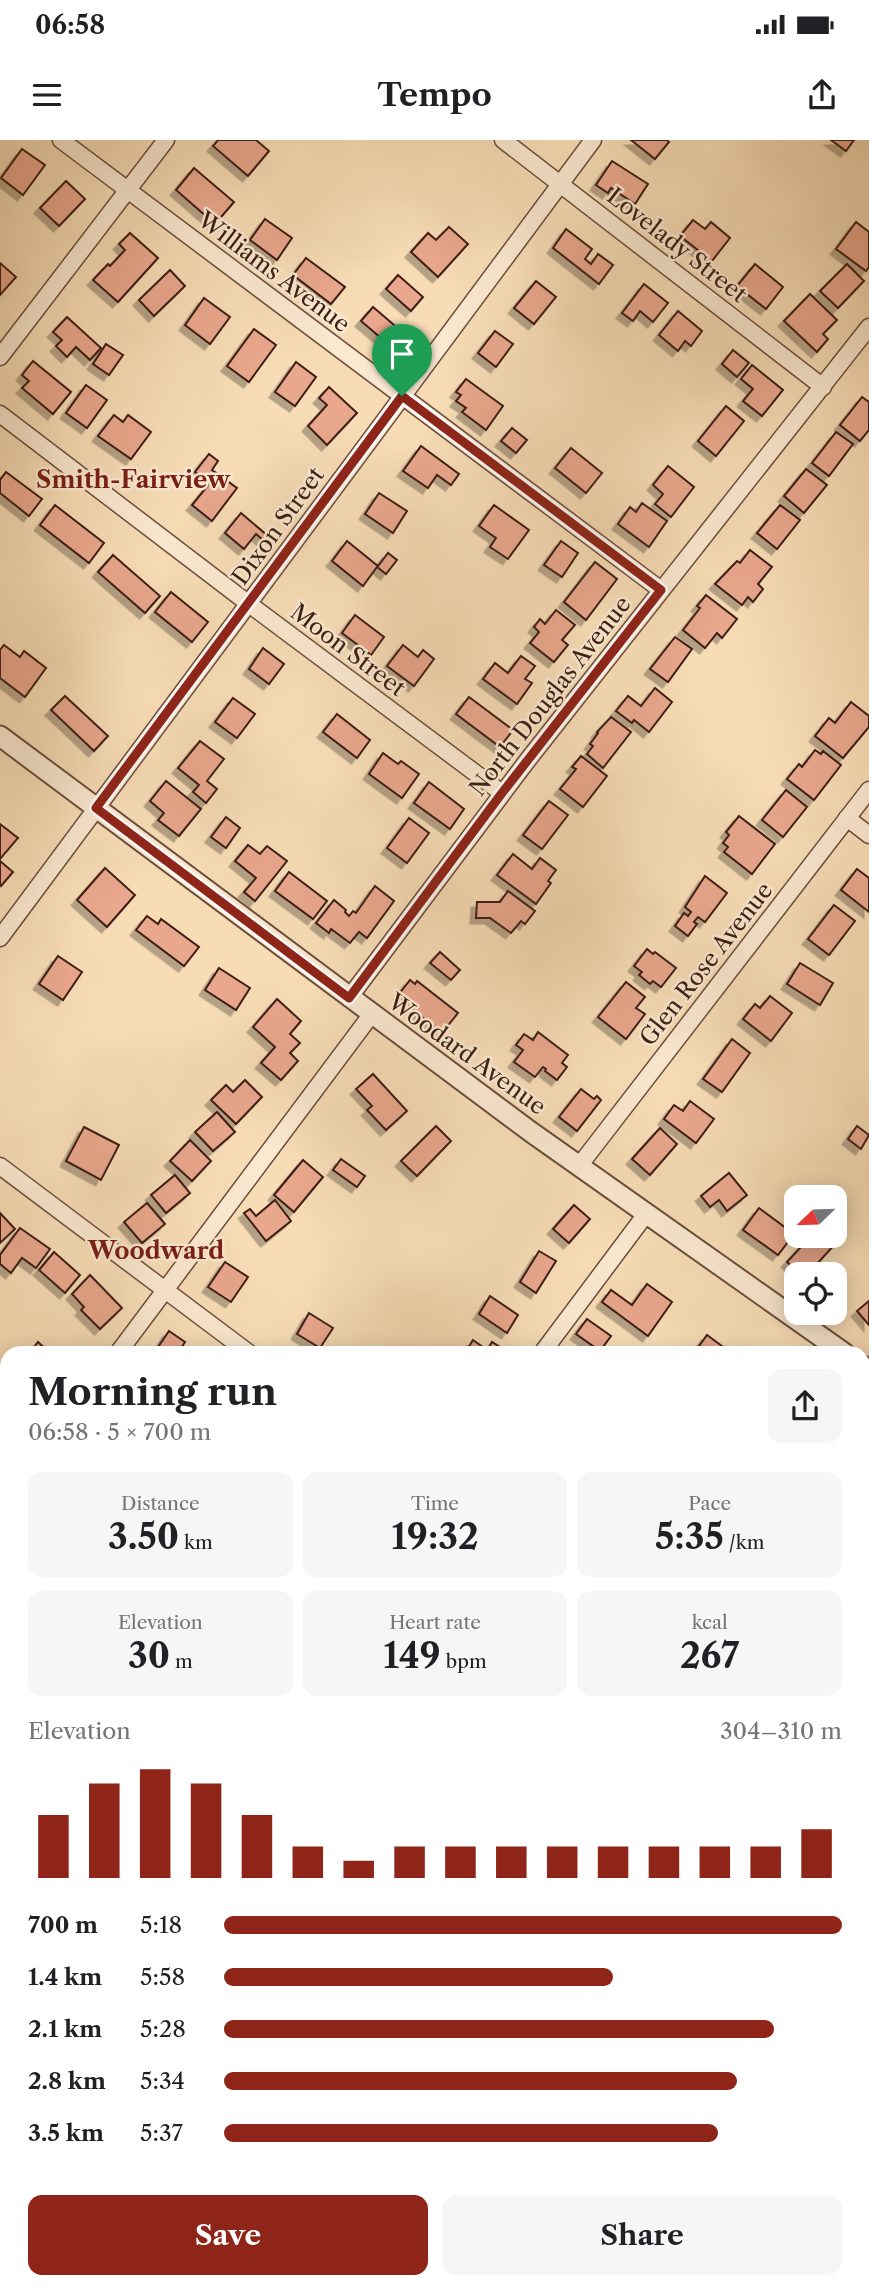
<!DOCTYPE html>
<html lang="en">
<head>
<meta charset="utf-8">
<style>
  body { margin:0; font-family:"Libre Caslon Text",serif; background:#f6f6f6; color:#202124; height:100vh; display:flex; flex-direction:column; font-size:26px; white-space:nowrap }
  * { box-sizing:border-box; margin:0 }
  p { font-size:23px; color:#757577 }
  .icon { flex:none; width:38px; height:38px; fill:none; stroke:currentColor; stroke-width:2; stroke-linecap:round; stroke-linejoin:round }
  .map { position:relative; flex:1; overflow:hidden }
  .sheet { position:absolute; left:0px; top:1206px; width:870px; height:943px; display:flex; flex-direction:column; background:#fff; border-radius:21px 21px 0 0; box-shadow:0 4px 18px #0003 }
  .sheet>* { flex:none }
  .needle { width:46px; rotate:247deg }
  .buttons { position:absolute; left:784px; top:1045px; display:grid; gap:14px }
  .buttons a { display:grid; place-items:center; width:63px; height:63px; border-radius:14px; background:#fff; box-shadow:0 4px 18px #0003; font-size:35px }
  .pin { position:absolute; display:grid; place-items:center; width:60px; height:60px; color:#fff; margin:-72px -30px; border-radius:50% 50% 50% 0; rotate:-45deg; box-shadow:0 0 7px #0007 }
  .pin .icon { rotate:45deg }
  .round { display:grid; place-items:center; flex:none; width:74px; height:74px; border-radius:14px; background:#f6f6f6 }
  .headline { display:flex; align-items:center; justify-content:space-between; height:119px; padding:0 28px }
  h1 { font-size:38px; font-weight:800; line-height:52px }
  .metrics { display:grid; grid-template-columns:repeat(3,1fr); gap:10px; height:119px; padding:7px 28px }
  .metrics div { display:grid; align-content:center; border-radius:14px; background:#f6f6f6; text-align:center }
  .metrics b { font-size:35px; font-weight:800 }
  .metrics small { font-size:19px; font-weight:400 }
  .metrics p { font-size:19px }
  .chart { height:196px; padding:14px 28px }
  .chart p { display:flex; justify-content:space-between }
  .chart svg { width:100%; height:126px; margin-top:7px; stroke:#8f2418; stroke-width:6 }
  .action { display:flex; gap:14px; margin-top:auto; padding:14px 28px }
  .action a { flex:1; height:80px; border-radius:14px; background:#8f2418; color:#fff; font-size:28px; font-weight:800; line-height:80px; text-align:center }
  .action a+a { background:#f6f6f6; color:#202124 }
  ul { padding:0 28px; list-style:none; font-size:23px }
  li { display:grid; grid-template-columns:112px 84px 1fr; align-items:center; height:52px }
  li i { height:18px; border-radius:9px; background:#8f2418 }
  .status { display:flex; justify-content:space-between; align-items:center; height:49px; padding:0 35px; background:#fff; direction:ltr }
  .status svg { height:19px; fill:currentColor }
  header { display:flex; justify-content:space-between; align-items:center; height:91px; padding:0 28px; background:#fff; font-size:32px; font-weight:800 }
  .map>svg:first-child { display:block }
  .building { fill:#e9a78d; stroke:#3d1f13; stroke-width:2; filter:url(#shadow) }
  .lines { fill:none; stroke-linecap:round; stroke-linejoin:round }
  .service-casing { stroke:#6c4e3c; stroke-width:11 }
  .minor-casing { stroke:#6c4e3c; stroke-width:19 }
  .tertiary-casing { stroke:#6c4e3c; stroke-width:23 }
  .service { stroke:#fae8d0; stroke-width:8 }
  .minor { stroke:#fae8d0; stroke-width:16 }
  .tertiary { stroke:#fae8d0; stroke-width:19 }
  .route-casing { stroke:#fff; stroke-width:14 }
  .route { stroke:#8f2418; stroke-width:9 }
  .labels { text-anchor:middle; stroke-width:5; stroke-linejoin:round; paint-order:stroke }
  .street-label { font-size:23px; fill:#3d1f13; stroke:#fae8d0 }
  .neighbourhood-label { font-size:24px; font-weight:bold; fill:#7a1f14; stroke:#fae8d0 }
</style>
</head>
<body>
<div class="status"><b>06:58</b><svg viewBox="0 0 49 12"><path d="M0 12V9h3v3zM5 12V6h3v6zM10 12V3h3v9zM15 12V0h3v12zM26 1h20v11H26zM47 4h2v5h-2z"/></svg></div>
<header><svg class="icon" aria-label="menu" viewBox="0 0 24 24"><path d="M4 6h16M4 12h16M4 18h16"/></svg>Tempo<svg class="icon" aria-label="share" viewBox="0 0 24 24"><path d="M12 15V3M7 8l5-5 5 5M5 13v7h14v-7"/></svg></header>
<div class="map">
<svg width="869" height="2148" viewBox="0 0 869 2148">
  <defs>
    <filter id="shadow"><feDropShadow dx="-5.5" dy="5.5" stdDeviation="0" flood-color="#0004"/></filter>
  </defs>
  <rect width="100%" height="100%" fill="#f7dcb6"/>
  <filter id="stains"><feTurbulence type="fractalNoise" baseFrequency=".00286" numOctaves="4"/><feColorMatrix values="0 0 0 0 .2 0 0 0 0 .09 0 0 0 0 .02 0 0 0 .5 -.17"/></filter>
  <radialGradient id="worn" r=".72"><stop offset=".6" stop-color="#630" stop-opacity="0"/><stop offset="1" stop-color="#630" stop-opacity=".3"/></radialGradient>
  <g class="building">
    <polygon points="218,0 256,0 269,11 248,36 213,6"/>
    <polygon points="631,0 667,0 669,2 655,19"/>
    <polygon points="831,0 854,0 846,11"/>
    <polygon points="22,9 45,25 23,55 1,38"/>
    <polygon points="612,21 648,44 635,64 611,48 608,53 596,45"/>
    <polygon points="194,28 234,62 215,84 176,50"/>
    <polygon points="66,41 85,59 59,86 40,68"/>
    <polygon points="265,79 292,98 277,120 250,100"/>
    <polygon points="693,80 705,89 711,82 730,98 708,126 695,116 699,111 680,96"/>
    <polygon points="856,82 869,92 869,127 866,131 836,109"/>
    <polygon points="449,87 468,104 438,137 411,112 428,93 436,100"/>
    <polygon points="566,89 592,109 585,119 591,124 598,114 613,125 599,144 553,108"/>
    <polygon points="130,93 158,118 118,162 93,140 108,124 110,126 125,110 119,104"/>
    <polygon points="306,118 345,147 331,164 293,135"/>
    <polygon points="0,123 16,137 0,155"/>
    <polygon points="755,124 783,147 766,169 737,146"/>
    <polygon points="847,124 864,141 838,168 820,151"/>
    <polygon points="170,130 185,146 154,176 139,160"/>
    <polygon points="398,135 423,157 411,171 386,149"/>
    <polygon points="536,141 556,157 534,184 514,168"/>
    <polygon points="644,144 668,163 653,182 640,171 633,181 622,173"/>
    <polygon points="810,154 837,180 823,194 828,199 817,212 784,181"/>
    <polygon points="204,158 230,177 210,204 185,185"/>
    <polygon points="373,167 400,190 388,204 361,181"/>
    <polygon points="678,171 702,191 691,206 685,201 678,211 659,195"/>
    <polygon points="67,177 101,208 90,220 76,207 67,217 56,206 62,200 53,192"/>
    <polygon points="254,189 276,205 249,242 227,226"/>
    <polygon points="495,191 513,204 496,227 478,213"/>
    <polygon points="106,204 123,215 109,235 93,224"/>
    <polygon points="733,210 749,223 737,237 722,224"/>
    <polygon points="33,221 71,252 53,274 22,248 29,241 22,235"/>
    <polygon points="296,222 316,237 295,266 275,252"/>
    <polygon points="752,225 783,250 762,276 743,261 753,249 741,239"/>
    <polygon points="466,239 503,266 486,290 462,272 466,268 456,261 461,255 456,252"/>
    <polygon points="86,245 107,260 87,288 66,273"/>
    <polygon points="329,247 357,273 327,305 308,286 327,265 319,258"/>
    <polygon points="862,257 869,262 869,290 860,301 840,285"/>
    <polygon points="726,266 744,281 716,316 698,301"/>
    <polygon points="114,275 123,282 128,275 151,292 131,319 98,296"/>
    <polygon points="512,288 527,300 516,313 501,301"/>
    <polygon points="836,292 853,304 829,336 812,323"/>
    <polygon points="421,306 459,334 451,345 437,335 428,348 403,331"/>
    <polygon points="571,308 602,333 586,353 555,328"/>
    <polygon points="209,314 218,321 212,330 237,348 212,381 192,365 210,343 195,332"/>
    <polygon points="668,326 694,347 671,377 655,364 663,354 653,345"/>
    <polygon points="806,329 827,345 804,373 784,356"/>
    <polygon points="6,332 42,359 29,376 0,353 0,340"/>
    <polygon points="379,353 407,371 393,393 365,374"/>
    <polygon points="642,363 667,381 649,407 618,384 630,367 636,372"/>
    <polygon points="55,365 104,403 89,423 40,385"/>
    <polygon points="494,365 529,390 508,419 490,407 496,398 479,386"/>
    <polygon points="780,365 800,380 777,409 757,393"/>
    <polygon points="241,373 268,396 264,401 256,394 244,409 225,393"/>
    <polygon points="347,401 378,426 388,413 397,420 386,434 377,427 363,446 332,421"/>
    <polygon points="561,401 578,413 562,437 544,425"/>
    <polygon points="750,410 772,427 758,444 763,449 753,462 748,457 742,465 715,444 737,421 740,423"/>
    <polygon points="113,415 160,456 145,473 98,432"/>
    <polygon points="595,422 617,439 586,480 564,462"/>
    <polygon points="171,452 208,482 192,502 155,472"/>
    <polygon points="706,455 737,479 722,498 717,493 705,508 683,490 700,468 697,466"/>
    <polygon points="556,470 575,485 562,500 568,505 554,522 530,503 539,492 534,487 540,479 545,484"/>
    <polygon points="355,475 384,497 371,515 342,493"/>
    <polygon points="675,497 692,509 668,542 650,529"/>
    <polygon points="4,505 20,517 24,511 46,528 25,557 0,538 0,510"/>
    <polygon points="403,505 418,517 423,510 434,519 414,546 387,526"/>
    <polygon points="263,508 284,524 269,544 249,529"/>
    <polygon points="521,516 535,526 525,539 532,543 517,564 483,539 495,523 508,533"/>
    <polygon points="655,548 672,562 649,592 634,580 632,583 616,571 628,556 641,566"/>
    <polygon points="65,556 108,596 94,611 51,570"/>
    <polygon points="469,557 513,590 500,607 456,574"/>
    <polygon points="233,558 255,574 237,598 215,582"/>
    <polygon points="851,562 869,576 869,587 843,618 815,596 829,578 835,583"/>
    <polygon points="337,574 370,600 357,618 323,592"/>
    <polygon points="611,577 631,592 603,628 587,614 593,606 590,604 598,593 597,592"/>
    <polygon points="200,601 224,619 207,641 217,649 206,663 193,652 199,645 178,628"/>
    <polygon points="815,610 821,614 823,611 841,625 814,660 787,639 799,624 802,627"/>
    <polygon points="383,613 398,624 401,621 419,634 402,658 369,634"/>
    <polygon points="581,616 607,636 583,667 560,649 576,629 572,627"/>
    <polygon points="166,641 201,669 179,696 158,680 164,673 150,661"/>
    <polygon points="429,642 464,669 450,689 414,663"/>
    <polygon points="786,650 807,667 783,697 762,680"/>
    <polygon points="549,661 568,675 542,709 523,695"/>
    <polygon points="739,676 775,704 752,734 724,712 728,707 723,703 729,695 726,692"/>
    <polygon points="226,677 240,688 226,708 211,697"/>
    <polygon points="409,678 429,693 407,723 387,708"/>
    <polygon points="0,684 18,698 0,719"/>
    <polygon points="248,705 260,714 267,706 287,721 255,761 244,752 256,738 235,721"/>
    <polygon points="513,714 532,729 540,718 556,730 548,741 551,743 536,764 497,735"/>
    <polygon points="0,721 13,732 1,746 0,745"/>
    <polygon points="105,728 135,755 107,787 77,760"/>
    <polygon points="857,729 869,738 869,772 841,750"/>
    <polygon points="289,732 327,761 313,779 275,751"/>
    <polygon points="705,736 727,753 705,782 698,777 694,782 697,784 688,796 675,786 684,773 688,776 691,772 685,767"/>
    <polygon points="375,746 394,761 367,798 359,792 350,803 331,789 329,793 316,783 334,760 346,770 345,772 349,776 353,771 356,773"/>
    <polygon points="508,751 535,771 525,784 521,781 511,793 490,778 476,778 477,762 500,762"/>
    <polygon points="834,765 855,781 829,815 808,799"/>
    <polygon points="147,776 158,784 161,779 199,807 184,826 136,790"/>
    <polygon points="647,809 653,814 655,812 676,828 661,847 653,841 650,844 639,835 642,832 634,826"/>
    <polygon points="440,812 460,830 451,840 430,823"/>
    <polygon points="58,816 82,832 63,860 39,844"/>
    <polygon points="800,823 833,843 820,865 787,844"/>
    <polygon points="219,828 250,848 236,870 205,850"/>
    <polygon points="410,840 415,844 417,841 458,873 442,893 401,860 403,857 399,854"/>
    <polygon points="626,842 645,857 636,868 645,874 626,899 598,877"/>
    <polygon points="770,856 792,873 771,901 743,879 755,864 760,868"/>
    <polygon points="277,859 301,881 290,894 300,903 290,913 298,921 281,940 261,923 275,907 253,887"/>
    <polygon points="538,892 568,915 562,923 567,927 557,940 545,931 546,929 543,927 535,937 514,922 523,910 516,905 524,894 533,900"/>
    <polygon points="732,899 750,913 722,952 703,939"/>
    <polygon points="373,934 407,971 386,990 367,970 372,966 356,949"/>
    <polygon points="245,940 262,957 236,984 211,960 226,945 233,952"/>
    <polygon points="581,949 594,959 597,956 601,960 577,991 559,977"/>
    <polygon points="690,961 714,979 696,1003 664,979 674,965 683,971"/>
    <polygon points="217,972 235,992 213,1011 195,992"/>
    <polygon points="436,986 451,1001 417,1036 401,1021"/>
    <polygon points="857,986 869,995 861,1009 848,999"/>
    <polygon points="84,987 119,1005 101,1040 66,1021"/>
    <polygon points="660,988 677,1004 650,1035 632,1019"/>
    <polygon points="190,1000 211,1021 192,1041 170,1021"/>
    <polygon points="341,1019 365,1036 357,1047 333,1030"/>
    <polygon points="303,1020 323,1037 294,1072 274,1055"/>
    <polygon points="729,1033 747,1055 727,1071 719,1060 710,1067 701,1056"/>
    <polygon points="175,1035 190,1053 166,1073 151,1055"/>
    <polygon points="275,1060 291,1081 266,1101 244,1073 250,1069 256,1076"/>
    <polygon points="147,1063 165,1084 142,1103 124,1082"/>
    <polygon points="574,1065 590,1079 569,1103 553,1089"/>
    <polygon points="759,1068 794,1094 778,1115 743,1090"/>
    <polygon points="0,1073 15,1089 0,1103"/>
    <polygon points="20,1088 50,1109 36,1128 22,1118 11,1133 0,1124 0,1115"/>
    <polygon points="811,1096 826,1096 835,1104 808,1134 800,1134 787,1122"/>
    <polygon points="539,1111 556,1121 536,1153 520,1142"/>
    <polygon points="54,1112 80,1135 65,1153 39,1130"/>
    <polygon points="225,1122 248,1137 231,1162 208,1147"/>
    <polygon points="90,1135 122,1168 100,1189 81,1170 84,1167 72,1154"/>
    <polygon points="647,1144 672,1162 648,1196 602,1162 611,1150 632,1165"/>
    <polygon points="490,1156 518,1175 507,1193 479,1174"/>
    <polygon points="869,1161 869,1185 857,1171"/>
    <polygon points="309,1173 333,1188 320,1208 297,1194"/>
    <polygon points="587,1179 611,1196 600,1211 576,1194"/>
    <polygon points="169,1191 185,1202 178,1213 154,1213"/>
    <polygon points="707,1195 726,1209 724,1213 694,1213"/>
    <polygon points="473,1200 487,1210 492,1202 503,1209 501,1213 465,1213"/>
    <polygon points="38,1202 50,1213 26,1213 28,1210 30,1212"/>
    <polygon points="7,1262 7,1297 0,1292 0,1271"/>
    <polygon points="863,1279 869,1283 863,1295"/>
    <polygon points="863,1410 869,1415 869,1447 867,1450 863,1447"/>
    <polygon points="6,1502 7,1503 7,1529 0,1524 0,1510"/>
    <polygon points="863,1586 869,1589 869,1610 864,1618"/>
    <polygon points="7,1680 7,1719 0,1715 0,1687 2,1688"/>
    <polygon points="869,1806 869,1820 863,1814"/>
    <polygon points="5,1815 7,1816 7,1848 0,1843 0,1822"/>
    <polygon points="0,2004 7,2009 7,2020 0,2031"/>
    <polygon points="7,2132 7,2142 23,2142 30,2148 0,2148 0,2141"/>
    <polygon points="150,2142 195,2142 191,2146 193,2148 151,2148 147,2145"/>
    <polygon points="453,2142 456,2142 464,2148 448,2148"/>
    <polygon points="478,2142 501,2142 497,2148 486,2148"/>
    <polygon points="593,2142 611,2142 607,2148 588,2148"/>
  </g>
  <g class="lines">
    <defs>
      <g id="service">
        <polyline points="0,1608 7,1612"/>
        <polyline points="287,2142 294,2148"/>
      </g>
      <g id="minor">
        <polyline points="61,0 661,450"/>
        <polyline points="503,0 823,247"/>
        <polyline points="0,217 166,0"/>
        <polyline points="0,274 249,464 502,653"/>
        <polyline points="847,678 869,695"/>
        <polyline points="0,798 593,0"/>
        <polyline points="349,858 527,621 869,187"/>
        <polyline points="0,1026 249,1213"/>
        <polyline points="579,1026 869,650"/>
        <polyline points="118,1213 371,875"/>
        <polyline points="542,1213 646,1074"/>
        <polyline points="863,1351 869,1343"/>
        <polyline points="0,1370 7,1361"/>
        <polyline points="0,1441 7,1446"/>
        <polyline points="863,1672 869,1677"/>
        <polyline points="0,1767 7,1772"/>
        <polyline points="0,1928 7,1919"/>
        <polyline points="0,2084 7,2089"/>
        <polyline points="78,2142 86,2148"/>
        <polyline points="375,2148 380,2142"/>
      </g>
      <g id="tertiary">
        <polyline points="0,596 531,992 844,1213"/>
        <polyline points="863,1226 869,1231"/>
      </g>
    </defs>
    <use href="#service" class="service-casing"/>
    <use href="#minor" class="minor-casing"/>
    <use href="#tertiary" class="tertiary-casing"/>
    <use href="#service" class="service"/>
    <use href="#minor" class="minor"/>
    <use href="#tertiary" class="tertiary"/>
  </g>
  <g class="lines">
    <defs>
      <polygon id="route" points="402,256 661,450 502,653 349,858 96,668"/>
    </defs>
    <use href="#route" class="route-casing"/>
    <use href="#route" class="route"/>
  </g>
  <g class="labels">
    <g class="street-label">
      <text transform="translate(677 105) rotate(38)" y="8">Lovelady Street</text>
      <text transform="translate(274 132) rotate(37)" y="8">Williams Avenue</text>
      <text transform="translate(278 386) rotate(-54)" y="8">Dixon Street</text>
      <text transform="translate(348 510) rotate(37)" y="8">Moon Street</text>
      <text transform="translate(550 556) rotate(-52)" y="8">North Douglas Avenue</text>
      <text transform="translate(706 824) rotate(-52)" y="8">Glen Rose Avenue</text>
      <text transform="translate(467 914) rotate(36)" y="8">Woodard Avenue</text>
    </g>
    <g class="neighbourhood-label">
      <text x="133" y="348">Smith-Fairview</text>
      <text x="156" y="1119">Woodward</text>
    </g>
  </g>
  <rect width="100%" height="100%" filter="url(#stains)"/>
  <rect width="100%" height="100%" fill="url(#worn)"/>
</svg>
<div class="buttons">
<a><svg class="needle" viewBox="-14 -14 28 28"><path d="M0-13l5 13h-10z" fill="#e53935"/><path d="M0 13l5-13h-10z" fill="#757577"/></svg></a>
<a><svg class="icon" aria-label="locate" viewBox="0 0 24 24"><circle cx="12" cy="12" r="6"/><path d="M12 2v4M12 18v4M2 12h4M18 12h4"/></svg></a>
</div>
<div class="pin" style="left:402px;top:256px;background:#1e9e55"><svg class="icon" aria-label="arrive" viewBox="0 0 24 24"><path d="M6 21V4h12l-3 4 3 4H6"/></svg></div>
<section class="sheet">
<div class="headline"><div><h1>Morning run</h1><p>06:58 · 5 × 700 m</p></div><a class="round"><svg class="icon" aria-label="share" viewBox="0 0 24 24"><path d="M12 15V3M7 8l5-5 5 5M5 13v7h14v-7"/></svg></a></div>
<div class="metrics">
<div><p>Distance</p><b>3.50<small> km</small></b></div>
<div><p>Time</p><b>19:32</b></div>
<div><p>Pace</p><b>5:35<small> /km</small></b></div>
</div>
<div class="metrics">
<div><p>Elevation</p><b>30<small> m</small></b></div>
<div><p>Heart rate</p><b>149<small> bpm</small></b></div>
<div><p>kcal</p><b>267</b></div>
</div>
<div class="chart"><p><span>Elevation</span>304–310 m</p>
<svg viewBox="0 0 160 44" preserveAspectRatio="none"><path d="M5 44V22M15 44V11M25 44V6M35 44V11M45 44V22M55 44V33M65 44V38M75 44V33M85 44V33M95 44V33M105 44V33M115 44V33M125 44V33M135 44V33M145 44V33M155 44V27"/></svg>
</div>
<ul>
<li><b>700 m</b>5:18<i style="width:100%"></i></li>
<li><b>1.4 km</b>5:58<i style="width:63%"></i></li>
<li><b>2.1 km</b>5:28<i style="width:89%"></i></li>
<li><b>2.8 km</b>5:34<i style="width:83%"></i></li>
<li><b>3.5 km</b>5:37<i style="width:80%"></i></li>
</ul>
<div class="action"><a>Save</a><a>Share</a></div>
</section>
</div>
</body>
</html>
